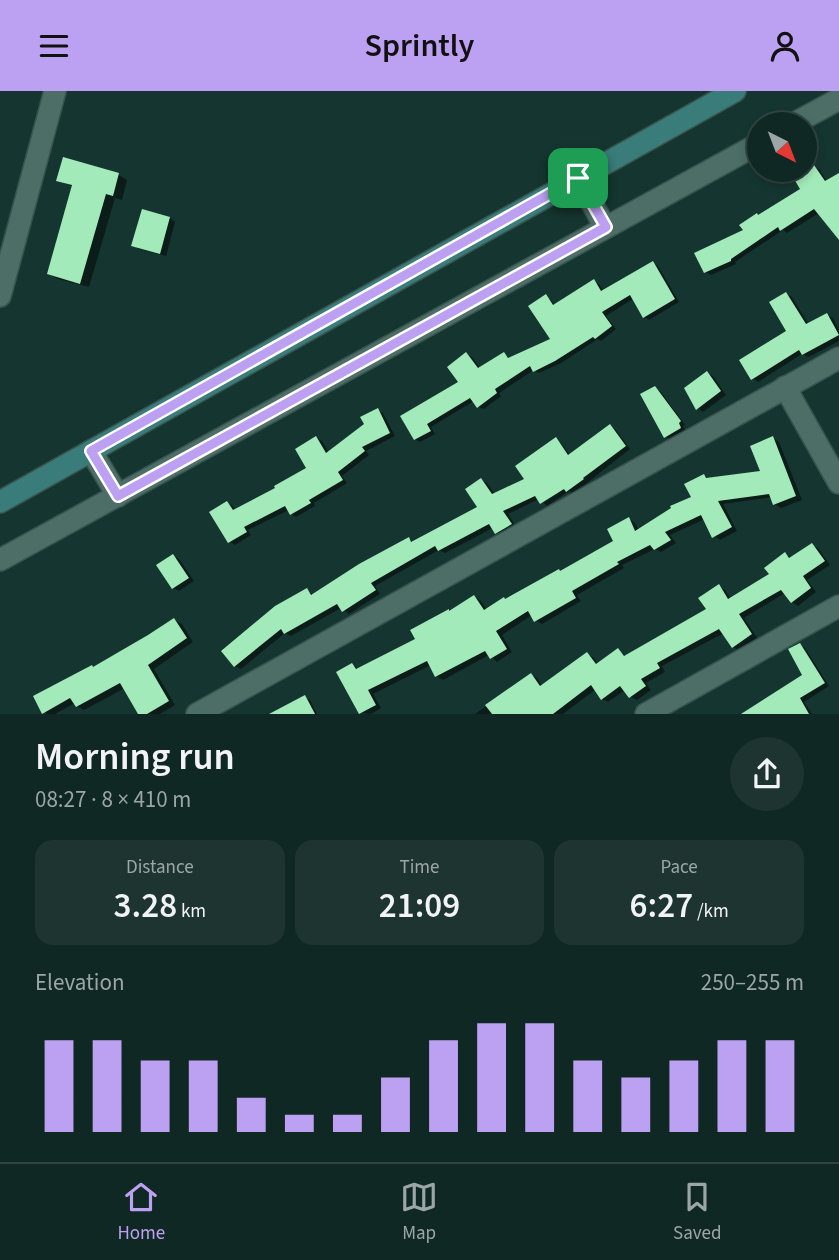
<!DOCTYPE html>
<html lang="en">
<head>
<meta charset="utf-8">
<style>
  body { margin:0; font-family:"Source Sans 3",sans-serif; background:#1e3431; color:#f1f3f6; height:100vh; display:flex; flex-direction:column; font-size:26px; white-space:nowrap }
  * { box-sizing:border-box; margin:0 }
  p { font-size:23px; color:#9ca6a6 }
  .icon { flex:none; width:38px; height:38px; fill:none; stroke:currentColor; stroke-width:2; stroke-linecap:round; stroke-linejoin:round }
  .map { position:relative; height:623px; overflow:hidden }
  .drawer { display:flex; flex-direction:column; background:#102824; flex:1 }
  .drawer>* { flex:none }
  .needle { width:46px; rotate:138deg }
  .buttons { position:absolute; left:747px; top:21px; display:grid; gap:14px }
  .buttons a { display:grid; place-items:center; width:70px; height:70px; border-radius:50%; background:#102824; box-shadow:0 4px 10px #0003,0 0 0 2px #304441; font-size:35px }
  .pin { position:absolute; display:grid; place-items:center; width:60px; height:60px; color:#fff; margin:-30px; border-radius:14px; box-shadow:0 4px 10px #0006 }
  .round { display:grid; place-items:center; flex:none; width:74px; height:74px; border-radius:37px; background:#1e3431 }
  .overview { display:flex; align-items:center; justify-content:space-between; height:119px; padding:0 35px }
  h1 { font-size:38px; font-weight:600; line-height:52px }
  .figures { display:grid; grid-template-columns:repeat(3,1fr); gap:10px; height:119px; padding:7px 35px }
  .figures div { display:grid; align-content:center; border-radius:18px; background:#1e3431; text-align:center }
  .figures b { font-size:35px; font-weight:600 }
  .figures small { font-size:19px; font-weight:400 }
  .figures p { font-size:19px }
  .chart { height:196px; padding:14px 35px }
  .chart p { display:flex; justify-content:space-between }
  .chart svg { width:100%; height:126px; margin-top:7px; stroke:#bca0f2; stroke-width:6 }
  header { display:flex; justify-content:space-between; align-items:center; height:91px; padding:0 35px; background:#bca0f2; color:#111; font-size:32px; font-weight:600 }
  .menu { display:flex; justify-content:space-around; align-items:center; height:98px; border-top:2px solid #304441; background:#102824; font-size:19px; color:#9ca6a6 }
  .menu a { display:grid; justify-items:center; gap:4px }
  .menu .on { color:#bca0f2 }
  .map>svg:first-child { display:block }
  .shadow { fill:#0007 }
  .building { fill:#a3eaba }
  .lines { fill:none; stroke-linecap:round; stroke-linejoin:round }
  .street-casing { stroke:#39534e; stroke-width:24 }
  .secondary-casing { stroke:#39534e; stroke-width:24 }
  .street { stroke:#4c6e66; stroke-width:21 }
  .secondary { stroke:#3a7c7a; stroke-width:21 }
  .route-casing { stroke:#fff; stroke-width:14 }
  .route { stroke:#bca0f2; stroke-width:9 }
</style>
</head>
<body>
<header><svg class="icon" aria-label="menu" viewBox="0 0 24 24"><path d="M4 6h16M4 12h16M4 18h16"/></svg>Sprintly<svg class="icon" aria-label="person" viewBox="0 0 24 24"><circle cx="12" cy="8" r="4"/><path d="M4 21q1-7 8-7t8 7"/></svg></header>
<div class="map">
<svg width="839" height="623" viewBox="0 0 839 623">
  <rect width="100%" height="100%" fill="#153630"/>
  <g class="shadow">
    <polygon points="64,69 119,84 127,89 122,109 115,107 89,196 58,188 49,183 74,96 58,89"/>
    <polygon points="814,76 820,79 827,91 839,84 839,147 819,122 787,142 783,139 735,171 736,173 711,184 705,181 759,125 803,98"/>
    <polygon points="143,120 170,127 175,131 166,165 139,158 133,154"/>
    <polygon points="653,172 658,175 679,211 649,229 644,226 633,208 606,225 616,238 601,250 598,248 561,272 539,282 534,279 499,302 501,305 484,318 478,316 474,310 431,336 435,343 420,351 415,348 460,291 467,263 472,266 480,277 504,263 511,268 552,249 546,206 551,209 555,215 594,190 599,193 604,201"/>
    <polygon points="786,203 792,206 809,234 827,224 833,227 839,239 839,250 809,266 802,263 758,291 753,287 788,240"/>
    <polygon points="707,282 713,285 726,304 703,321 697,317"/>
    <polygon points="655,297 661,301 685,334 683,335 686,340 671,349 665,345"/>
    <polygon points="378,319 383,322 395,345 366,360 369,364 342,385 347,392 314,412 315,415 296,426 291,423 289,419 248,439 251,444 235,454 230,451 227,412 233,415 235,419 277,398 308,378 316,347 322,350 329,362 366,334"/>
    <polygon points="610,335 615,338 630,358 573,403 569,400 547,415 539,408 508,423 517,437 502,445 496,441 493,437 445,462 439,459 375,495 380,503 349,523 341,517 291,545 285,542 241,578 235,575 307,499 314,504 409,448 414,451 480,416 481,389 487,392 495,403 526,389 556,349 561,352 570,364"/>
    <polygon points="773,347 779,351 802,409 781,417 775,413 772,406 723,413 737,440 720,449 714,445 705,428 670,444 676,452 661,461 655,458 622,474 624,477 577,504 581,510 542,533 535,529 532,524 502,544 512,561 497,571 489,564 443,589 436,585 431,574 373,603 381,617 371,623 361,622 352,574 358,577 358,579 417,549 450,521 475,506 481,510 487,519 562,481 615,451 629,428 635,432 639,440 694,407 704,385 710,388 762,382"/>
    <polygon points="812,454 818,457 830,474 807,489 816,501 798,515 792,511 785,502 744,527 757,547 739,559 733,556 724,542 662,575 665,581 646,592 651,599 637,609 631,606 625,599 608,611 602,608 596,598 563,623 475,623 531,584 537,587 542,595 587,563 593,566 598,573 618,559 627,566 708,518 719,495 725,499 731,508 771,484 785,463 792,467"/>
    <polygon points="173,465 179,468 194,490 179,500 173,497"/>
    <polygon points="174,529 182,533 193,551 154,578 175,614 160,623 140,623 125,597 84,619 77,615 75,612 55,623 47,623 44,621 94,578"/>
    <polygon points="800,554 805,557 829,595 804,611 812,623 747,623 804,584"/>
    <polygon points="304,606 310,609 317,623 281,623"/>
  </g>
  <g class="building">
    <polygon points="63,66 119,82 113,105 106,103 80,193 47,183 72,94 56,90"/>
    <polygon points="814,74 825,90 839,82 839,149 814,118 780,140 778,136 731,168 731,170 704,182 694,162 743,139 739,134 757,122 758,124 800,98 794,88"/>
    <polygon points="142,118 170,126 160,163 131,155"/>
    <polygon points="653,170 675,208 643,227 630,204 602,221 612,235 595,248 593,246 555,270 533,281 530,275 495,298 497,302 477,317 470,307 427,333 431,340 414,349 400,325 458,291 447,276 466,261 478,277 504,261 508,267 550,248 528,215 546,203 553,214 594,188 601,200"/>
    <polygon points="786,201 806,233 827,222 839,244 802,264 799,259 751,289 739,269 786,240 769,211"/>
    <polygon points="707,280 721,300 696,319 684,297"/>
    <polygon points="655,295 681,330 679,332 681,337 664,347 640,303"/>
    <polygon points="378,317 390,342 362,356 365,360 338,381 343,389 309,409 311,412 290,424 285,415 244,436 247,441 228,452 209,421 227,410 233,419 275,397 274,395 306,377 295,358 316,345 326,362 364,333 360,326"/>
    <polygon points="610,333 626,355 583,387 584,388 566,401 564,398 540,413 535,405 503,420 512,433 495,443 489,433 438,460 435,455 371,492 376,499 342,521 337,513 284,543 281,538 234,576 221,560 275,515 307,497 311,504 359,473 409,446 411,451 477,416 465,398 481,387 492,403 524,388 515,375 556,346 568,364"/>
    <polygon points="773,345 796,405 773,414 769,403 718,410 732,436 712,447 701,424 665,441 671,449 654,459 650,454 617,471 619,473 572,500 576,507 534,531 528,520 496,540 507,558 490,568 485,560 435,586 427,570 368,599 376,614 359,623 336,581 352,572 356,578 415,548 410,539 449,518 449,520 474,504 484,519 504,506 505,508 559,478 560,480 613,450 607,438 629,426 635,440 671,417 670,415 691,406 684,393 704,383 706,387 760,380 750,355"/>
    <polygon points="812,452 825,470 803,485 811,497 791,512 781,499 739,523 752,543 732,557 719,538 657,572 660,577 641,588 646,595 629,607 620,595 601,609 591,594 553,623 492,623 485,614 531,582 540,595 587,561 596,573 618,557 624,565 706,518 698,507 719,493 728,508 769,483 764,477 785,461 789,467"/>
    <polygon points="173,463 189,487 172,498 156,474"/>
    <polygon points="174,527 187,547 148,574 169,610 147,623 138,623 120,592 76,616 70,607 42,623 33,605 92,574 93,576 148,544"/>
    <polygon points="800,552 825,592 800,607 809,623 741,623 802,584 788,558"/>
    <polygon points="305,604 315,623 269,623"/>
  </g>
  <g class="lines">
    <defs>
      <g id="street">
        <polyline points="793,33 839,8"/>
        <polyline points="578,87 605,136"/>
        <polyline points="0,205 55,0"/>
        <polyline points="785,296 839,392"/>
        <polyline points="91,360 118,405"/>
        <polyline points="0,469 760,52"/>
        <polyline points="197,623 839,267"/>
        <polyline points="646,623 839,515"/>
      </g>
      <polyline id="secondary" points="0,411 735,0"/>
    </defs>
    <use href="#street" class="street-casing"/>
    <use href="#secondary" class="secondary-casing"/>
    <use href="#street" class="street"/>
    <use href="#secondary" class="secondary"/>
  </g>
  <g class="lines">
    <defs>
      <polygon id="route" points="578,87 606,136 118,405 91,360"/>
    </defs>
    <use href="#route" class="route-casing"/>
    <use href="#route" class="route"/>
  </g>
</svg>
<div class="buttons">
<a><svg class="needle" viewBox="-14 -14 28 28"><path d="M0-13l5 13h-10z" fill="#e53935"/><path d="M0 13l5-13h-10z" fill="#9ca6a6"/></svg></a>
</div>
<div class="pin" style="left:578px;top:87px;background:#1e9e55"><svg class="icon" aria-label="arrive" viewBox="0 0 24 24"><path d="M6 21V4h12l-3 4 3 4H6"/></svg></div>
</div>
<section class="drawer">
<div class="overview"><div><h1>Morning run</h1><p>08:27 · 8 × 410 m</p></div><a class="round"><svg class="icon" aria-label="share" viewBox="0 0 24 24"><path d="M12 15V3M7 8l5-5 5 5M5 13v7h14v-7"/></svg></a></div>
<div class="figures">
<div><p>Distance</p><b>3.28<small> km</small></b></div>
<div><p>Time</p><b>21:09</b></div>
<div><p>Pace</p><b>6:27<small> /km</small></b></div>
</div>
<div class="chart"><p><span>Elevation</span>250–255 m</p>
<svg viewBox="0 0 160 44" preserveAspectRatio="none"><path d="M5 44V12M15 44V12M25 44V19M35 44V19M45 44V32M55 44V38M65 44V38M75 44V25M85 44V12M95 44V6M105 44V6M115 44V19M125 44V25M135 44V19M145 44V12M155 44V12"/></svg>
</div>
</section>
<nav class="menu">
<a class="on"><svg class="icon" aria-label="home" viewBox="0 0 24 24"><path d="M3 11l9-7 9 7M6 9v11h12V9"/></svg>Home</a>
<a><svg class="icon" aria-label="map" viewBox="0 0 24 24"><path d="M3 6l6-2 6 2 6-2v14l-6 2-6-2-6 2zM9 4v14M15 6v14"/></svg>Map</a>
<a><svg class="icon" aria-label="saved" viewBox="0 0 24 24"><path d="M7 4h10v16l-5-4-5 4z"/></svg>Saved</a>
</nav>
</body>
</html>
